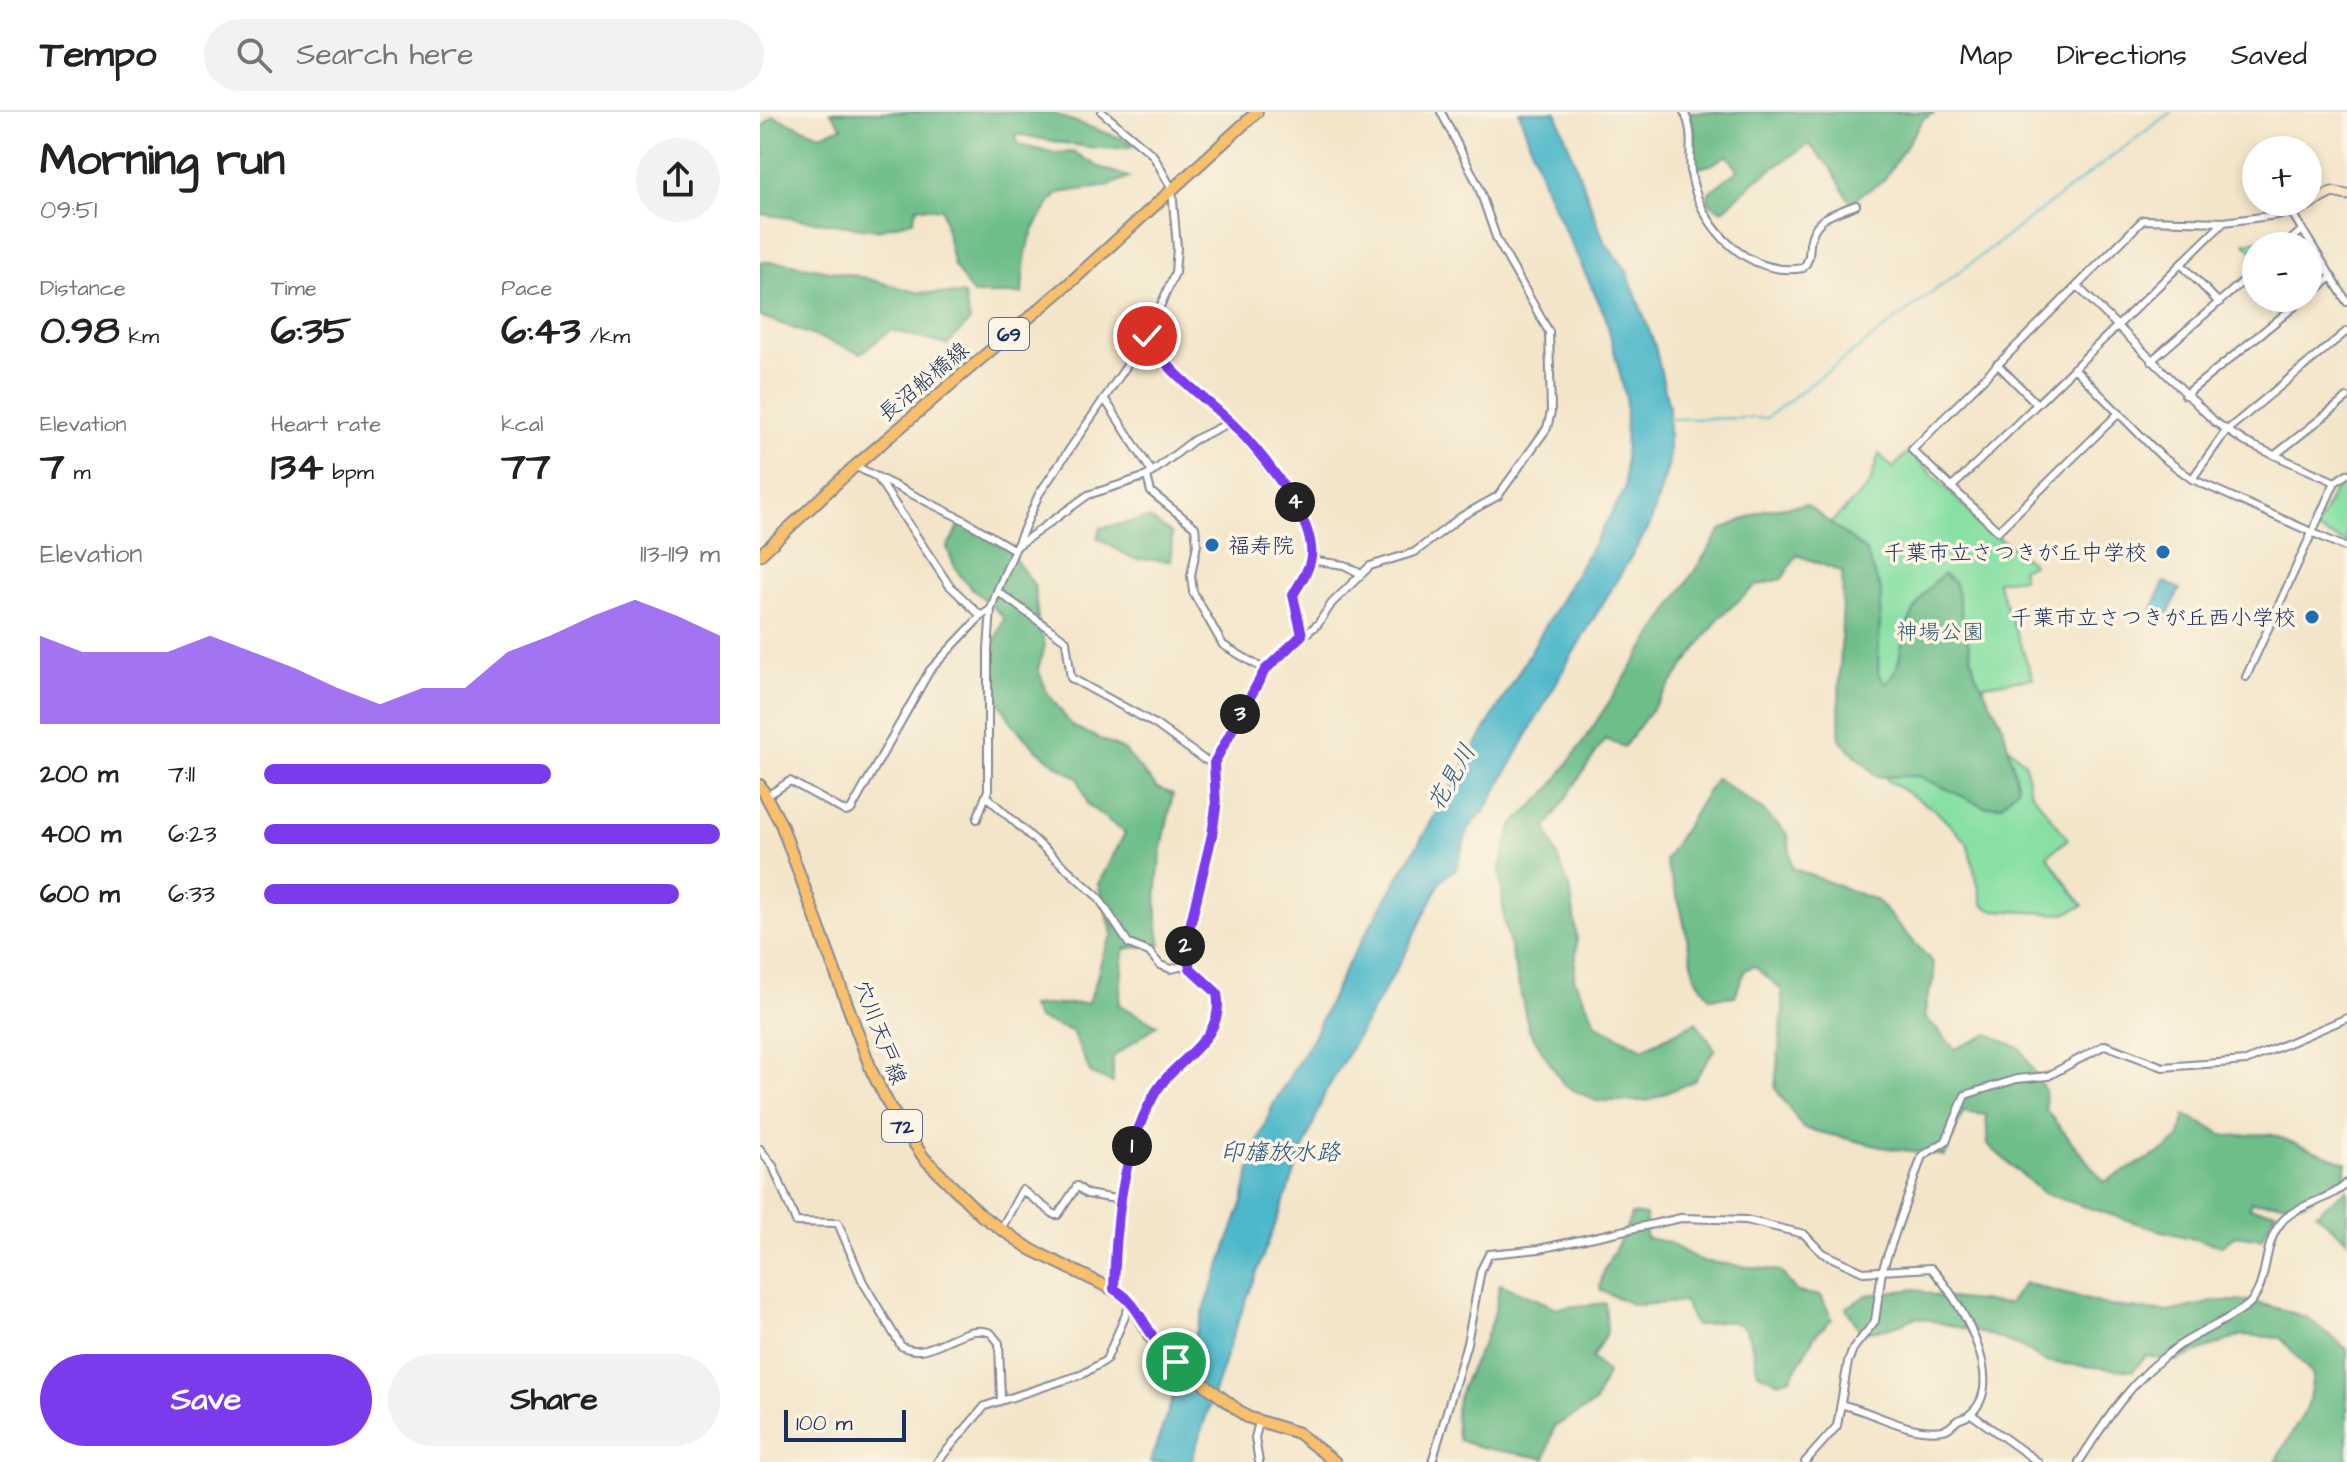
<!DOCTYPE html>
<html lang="en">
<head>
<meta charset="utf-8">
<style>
  body { margin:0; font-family:"Architects Daughter","Klee One",sans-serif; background:#f2f2f2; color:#222; height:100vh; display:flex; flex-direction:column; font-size:30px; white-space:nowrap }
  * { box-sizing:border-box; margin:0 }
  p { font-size:26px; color:#767676 }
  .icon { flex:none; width:44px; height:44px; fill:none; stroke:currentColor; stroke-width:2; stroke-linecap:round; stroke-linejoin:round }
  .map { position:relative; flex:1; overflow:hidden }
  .side { display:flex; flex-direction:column; background:#fff; width:760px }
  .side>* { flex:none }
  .buttons { position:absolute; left:1482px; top:24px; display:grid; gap:16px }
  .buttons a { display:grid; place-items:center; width:80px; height:80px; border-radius:50%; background:#fff; box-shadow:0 4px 12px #0003; font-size:40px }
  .scale { position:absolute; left:24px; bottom:20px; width:122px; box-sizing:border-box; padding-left:8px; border:4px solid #1b2f5e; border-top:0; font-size:22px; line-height:28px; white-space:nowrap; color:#1b2f5e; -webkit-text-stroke:6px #fcf5e5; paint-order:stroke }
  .pin { position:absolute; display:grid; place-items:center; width:68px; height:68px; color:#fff; margin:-34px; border:4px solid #fff; border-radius:50%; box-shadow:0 2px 8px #0007 }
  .km { position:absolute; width:40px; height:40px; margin:-20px; border-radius:50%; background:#222; color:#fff; font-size:22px; line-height:40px; text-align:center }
  .round { display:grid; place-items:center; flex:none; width:84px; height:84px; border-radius:42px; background:#f2f2f2 }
  .head { display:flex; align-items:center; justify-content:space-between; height:136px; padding:0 40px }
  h1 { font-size:44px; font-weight:700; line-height:60px }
  .metrics { display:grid; grid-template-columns:repeat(3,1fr); gap:12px; height:136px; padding:8px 40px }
  .metrics div { display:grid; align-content:center }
  .metrics b { font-size:40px; font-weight:700 }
  .metrics small { font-size:22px; font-weight:400 }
  .metrics p { font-size:22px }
  .chart { height:224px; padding:16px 40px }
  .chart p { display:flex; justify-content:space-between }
  .chart svg { width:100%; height:144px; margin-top:8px; fill:#7c3aed; opacity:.7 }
  .action { display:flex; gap:16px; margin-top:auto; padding:16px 40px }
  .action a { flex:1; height:92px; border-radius:48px; background:#7c3aed; color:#fff; font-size:32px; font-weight:700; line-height:92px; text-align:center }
  .action a+a { background:#f2f2f2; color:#222 }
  ul { padding:0 40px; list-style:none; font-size:26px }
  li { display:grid; grid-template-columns:128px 96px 1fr; align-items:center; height:60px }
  li i { height:20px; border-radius:10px; background:#7c3aed }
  header { display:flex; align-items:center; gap:48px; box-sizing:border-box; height:112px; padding:0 40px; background:#fff; border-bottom:2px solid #e0e0e0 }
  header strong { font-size:38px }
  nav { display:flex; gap:44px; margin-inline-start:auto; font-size:28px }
  .search { width:560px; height:72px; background:#f2f2f2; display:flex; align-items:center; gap:20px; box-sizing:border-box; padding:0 28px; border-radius:44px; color:#767676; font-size:30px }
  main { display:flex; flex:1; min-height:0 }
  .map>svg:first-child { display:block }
  .green { fill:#88e0a4; stroke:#528881; stroke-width:2 }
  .forest { fill:#6ebe8a; stroke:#447674; stroke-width:2 }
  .water { fill:#4cb7c9; stroke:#347394; stroke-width:2 }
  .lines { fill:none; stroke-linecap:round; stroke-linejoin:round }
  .stream { stroke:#4cb7c9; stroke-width:2 }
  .street-casing { stroke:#878a94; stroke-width:10 }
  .secondary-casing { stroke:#878a94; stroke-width:13 }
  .primary-casing { stroke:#878a94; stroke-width:14 }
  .street { stroke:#fff; stroke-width:6 }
  .secondary { stroke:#fce5c4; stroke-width:9 }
  .primary { stroke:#f8bf6c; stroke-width:10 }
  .route-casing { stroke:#fff; stroke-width:16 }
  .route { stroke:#7c3aed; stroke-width:10 }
  .poi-dot { fill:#1f6fb2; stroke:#fcf5e5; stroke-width:3 }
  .labels { text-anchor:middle; stroke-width:7; stroke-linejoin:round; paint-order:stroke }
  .shield { fill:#fcf5e5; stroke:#5e6a86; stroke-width:2 }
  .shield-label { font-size:20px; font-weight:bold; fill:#1b2f5e }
  .street-label { font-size:22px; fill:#1b2f5e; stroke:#fcf5e5 }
  .poi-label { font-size:22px; fill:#1b2f5e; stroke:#fcf5e5; text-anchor:end }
  .park-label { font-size:22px; fill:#365b70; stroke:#fcf5e5 }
  .water-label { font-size:24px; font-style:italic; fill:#2a587e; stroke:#fcf5e5 }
</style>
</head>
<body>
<header>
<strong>Tempo</strong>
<div class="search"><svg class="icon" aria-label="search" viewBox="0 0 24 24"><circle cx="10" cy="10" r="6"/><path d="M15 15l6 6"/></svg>Search here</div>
<nav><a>Map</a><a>Directions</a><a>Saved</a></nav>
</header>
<main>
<section class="side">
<div class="head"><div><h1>Morning run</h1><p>09:51</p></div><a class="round"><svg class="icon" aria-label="share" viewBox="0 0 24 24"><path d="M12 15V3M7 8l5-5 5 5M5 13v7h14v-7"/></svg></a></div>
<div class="metrics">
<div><p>Distance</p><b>0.98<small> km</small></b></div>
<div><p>Time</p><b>6:35</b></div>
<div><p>Pace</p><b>6:43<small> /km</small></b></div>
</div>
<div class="metrics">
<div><p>Elevation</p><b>7<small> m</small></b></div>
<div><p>Heart rate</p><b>134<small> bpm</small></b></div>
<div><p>kcal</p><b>77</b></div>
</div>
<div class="chart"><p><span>Elevation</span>113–119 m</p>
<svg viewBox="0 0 160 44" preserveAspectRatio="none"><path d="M0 44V17L10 22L20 22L30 22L40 17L50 22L60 27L70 33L80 38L90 33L100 33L110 22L120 17L130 11L140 6L150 11L160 17V44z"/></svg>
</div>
<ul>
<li><b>200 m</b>7:11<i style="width:63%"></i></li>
<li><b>400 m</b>6:23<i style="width:100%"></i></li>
<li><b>600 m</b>6:33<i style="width:91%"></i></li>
</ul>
<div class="action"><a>Save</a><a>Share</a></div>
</section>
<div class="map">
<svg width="1587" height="1350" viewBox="0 0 1587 1350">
  <rect width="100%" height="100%" fill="#fcf5e5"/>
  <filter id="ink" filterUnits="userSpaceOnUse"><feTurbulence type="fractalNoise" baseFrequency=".0125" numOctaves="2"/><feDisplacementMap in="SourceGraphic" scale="16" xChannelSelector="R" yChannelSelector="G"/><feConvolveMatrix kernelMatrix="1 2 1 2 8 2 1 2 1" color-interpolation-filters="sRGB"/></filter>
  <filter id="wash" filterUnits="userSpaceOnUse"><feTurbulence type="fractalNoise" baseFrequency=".006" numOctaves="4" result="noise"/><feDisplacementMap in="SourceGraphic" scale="32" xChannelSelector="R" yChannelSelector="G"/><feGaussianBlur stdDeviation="1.8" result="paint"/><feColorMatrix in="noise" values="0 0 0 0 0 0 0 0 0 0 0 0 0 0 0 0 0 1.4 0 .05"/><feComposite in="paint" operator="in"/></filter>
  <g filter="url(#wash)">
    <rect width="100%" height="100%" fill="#f3e5c9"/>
    <g class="green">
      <polygon points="1526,122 1529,125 1519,134 1496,134 1496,143 1485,131"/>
      <polygon points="1149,339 1224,414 1273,452 1261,457 1263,466 1237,469 1273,566 1224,573 1216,603 1266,652 1269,677 1308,727 1287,744 1323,794 1304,802 1232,798 1223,793 1207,730 1175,698 1127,668 1106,632 1114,487 1060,421 1109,374 1119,342 1133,356"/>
      <polygon points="1587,366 1587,431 1558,419 1557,415 1577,373"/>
    </g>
    <g class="forest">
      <path d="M 71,0 L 288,0 L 377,32 C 355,45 283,26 255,22 L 259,33 L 293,41 L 314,40 L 339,55 L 369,65 L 348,74 L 298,81 C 268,118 264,136 262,182 L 213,182 L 194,154 L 182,97 L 157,95 L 153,109 L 117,118 L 0,102 L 0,48 L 4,44 L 0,17 L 13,4 L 60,23 L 82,15 Z"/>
      <polygon points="928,0 1176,0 1164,6 1124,68 1090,90 1071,56 1049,32 996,68 962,99 948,90 949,80 978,58 967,43 951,53 933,57 934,17"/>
      <polygon points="21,150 97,164 156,180 204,183 210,209 187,233 131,218 101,241 0,204 0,150"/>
      <path d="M 1046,392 L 1106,439 L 1121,479 L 1118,561 L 1125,572 C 1139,559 1138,550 1142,532 C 1148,506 1162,478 1184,462 L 1195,471 L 1215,561 L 1243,614 L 1258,675 L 1242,693 L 1225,695 L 1159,664 L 1118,665 L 1080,628 C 1076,572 1085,516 1082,460 L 1037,443 L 1022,467 L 995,474 L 960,505 L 864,635 L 845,627 L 786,716 L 811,780 L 817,829 L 814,867 L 837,913 L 883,937 L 936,910 L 955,937 L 934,969 L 887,989 L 836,989 L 804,973 L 769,918 L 744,808 L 740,755 L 752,714 L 790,677 L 823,630 L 961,418 L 1004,398 Z"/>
      <polygon points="389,406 412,422 411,449 374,447 337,426 340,416"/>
      <path d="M 202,410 L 248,438 L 274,473 L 279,516 L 285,533 L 278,557 L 287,580 L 312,614 L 364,638 L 397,676 L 413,682 C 403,733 389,781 401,832 L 364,837 L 359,893 L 397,913 L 353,945 L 353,971 L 331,962 L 312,919 L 278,907 L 270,894 L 327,891 C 340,871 337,846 353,823 L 338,772 L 365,721 L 328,693 L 318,666 C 276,644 229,599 230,547 C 231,534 240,518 244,506 C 216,476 200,476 187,435 Z"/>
      <polygon points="956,666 1001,697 1028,723 1032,756 1116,788 1173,851 1174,866 1166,890 1165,905 1195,937 1229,922 1261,937 1285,979 1286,998 1344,1070 1405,1038 1420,1025 1425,1003 1466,1024 1510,1022 1587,1051 1584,1066 1545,1091 1491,1090 1489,1096 1516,1099 1501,1127 1476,1123 1462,1134 1398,1118 1283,1081 1228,1033 1226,1003 1203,1000 1185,1044 1121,1035 1043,1016 1015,976 1023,898 1021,877 994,854 985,858 975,884 950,886 935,864 921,797 905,748"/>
      <polygon points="1587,1077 1587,1128 1556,1101"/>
      <path d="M 871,1102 L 886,1103 L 886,1126 L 907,1130 L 941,1149 L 1020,1159 L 1037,1180 L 1061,1184 L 1072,1207 L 1055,1223 L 1031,1266 L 1019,1270 L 998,1261 C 987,1211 988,1203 935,1214 L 924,1190 L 874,1193 L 840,1178 C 841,1151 865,1129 871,1102 Z"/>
      <polygon points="1264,1171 1350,1194 1409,1200 1457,1189 1492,1189 1546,1205 1587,1237 1587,1350 1515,1350 1548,1294 1553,1263 1521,1226 1482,1223 1415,1249 1386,1244 1373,1259 1285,1250 1260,1234 1233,1224 1157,1205 1127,1217 1101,1220 1086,1196 1107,1183 1156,1177 1179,1185 1249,1192"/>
      <path d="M 740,1172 L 797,1196 L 845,1191 L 847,1220 L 832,1246 L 847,1261 L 835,1291 L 794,1315 L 785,1347 C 755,1339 727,1340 699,1328 C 685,1286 716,1254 730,1215 C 736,1202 737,1186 740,1172 Z"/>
    </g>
    <g class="water">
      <polygon points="759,0 796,0 845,131 866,157 895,234 909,295 909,351 890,413 810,546 726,697 708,717 696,757 682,767 645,842 565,981 473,1223 431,1350 390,1350 483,1089 495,1036 513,993 555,921 585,857 865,378 866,286 845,203 788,83"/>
      <polygon points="1404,470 1420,477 1406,506 1391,499"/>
    </g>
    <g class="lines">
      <polyline class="stream" points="907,307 1006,306 1411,0"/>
    </g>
  </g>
  <g filter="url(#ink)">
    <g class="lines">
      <defs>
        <g id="street">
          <polyline points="342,0 393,43 412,77 417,136 415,161 387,224 403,251 471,310 539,396 551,433 548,455 533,483 542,523"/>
          <path d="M 924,0 C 936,23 927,44 932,67 C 942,117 990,166 1043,156 C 1050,148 1049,142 1050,132 C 1054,104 1074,102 1096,93"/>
          <polyline points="1524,134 1541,119"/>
          <polyline points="1421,152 1459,191"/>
          <polyline points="1317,174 1455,310 1485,330 1575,370"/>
          <polyline points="1548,184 1572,165"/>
          <polyline points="1391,249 1496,158"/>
          <polyline points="1237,252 1277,292"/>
          <polyline points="1314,256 1401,344 1432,367 1587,436"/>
          <polyline points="1425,283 1545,186"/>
          <polyline points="346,289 392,360"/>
          <polyline points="1359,301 1238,419 1152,338 1383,108 1464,110 1532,101 1587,190"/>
          <polyline points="471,310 434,328 387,364 391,380 435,415 437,432 431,464 433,480 463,533 505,558"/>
          <polyline points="1515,343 1587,286"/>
          <polyline points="95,354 117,365 189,473 221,504 231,497"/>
          <polyline points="117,365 204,408 253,437 328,383 387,364"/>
          <polyline points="1432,367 1466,319 1587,219"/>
          <polyline points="1191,376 1464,110"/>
          <polyline points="550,448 584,453 601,462"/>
          <polyline points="237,479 306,529 311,566 395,612 443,647 454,651"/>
          <polyline points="1486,565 1575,370 1587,362"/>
          <polyline points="7,684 30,669 86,700 91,698 170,558 221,504"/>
          <polyline points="226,684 338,785 369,832 389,840 400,853 411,857 428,853"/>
          <polyline points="217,707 228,678 228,537 231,497 237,479 279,382 387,224"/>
          <path d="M 0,1037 L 13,1054 L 36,1110 L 78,1111 L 103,1170 L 141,1234 C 171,1251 200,1209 231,1221 L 239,1231 L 241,1288"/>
          <polyline points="240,1119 262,1078 295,1103 298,1103 317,1074 327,1082 361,1088"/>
          <path d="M 354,1177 C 355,1112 361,1043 393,985 C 413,946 465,931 457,881 C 449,872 430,861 427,851 C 419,819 451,737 456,699 C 458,678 450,659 460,639 L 511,550 L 558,512 L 572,491 L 610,454 L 655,440 L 702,404 L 738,384 L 787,316 L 791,300 L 789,220 L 737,128 L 718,73 L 681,0"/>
          <polyline points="1211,1302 1278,1350"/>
          <polyline points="177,1350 225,1294 323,1262 346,1248 370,1193"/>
          <polyline points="499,1350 495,1326 499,1310"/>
          <path d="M 672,1350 L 707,1231 L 721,1158 L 729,1142 L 779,1137 L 921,1106 L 986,1108 L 1044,1122 L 1062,1141 L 1103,1160 L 1171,1156 C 1196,1182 1251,1271 1209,1303 C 1206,1306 1201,1306 1198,1308 C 1192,1312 1190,1317 1183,1318 C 1148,1323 1115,1300 1083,1293"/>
          <polyline points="1045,1350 1077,1314 1088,1250 1093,1237 1115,1209 1122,1159 1162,1044 1186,1029 1205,983 1257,967 1288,964 1345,933 1403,955 1486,949 1587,906"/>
          <path d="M 1319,1350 C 1347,1306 1373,1266 1417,1235 C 1436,1221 1476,1205 1490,1191 C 1509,1170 1502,1135 1520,1112 C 1535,1091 1569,1090 1587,1071"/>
        </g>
        <polyline id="secondary" points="1532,101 1572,80 1587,83"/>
        <g id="primary">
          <polyline points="0,443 95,354 312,169 497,0"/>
          <polyline points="0,673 21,712 112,960 131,997 164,1046 222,1104 272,1138 362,1182 376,1197 390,1225 409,1245 487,1305 538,1321 575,1350"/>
        </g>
      </defs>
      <use href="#street" class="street-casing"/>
      <use href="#secondary" class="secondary-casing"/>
      <use href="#primary" class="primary-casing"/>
      <use href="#street" class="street"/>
      <use href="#secondary" class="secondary"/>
      <use href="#primary" class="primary"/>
    </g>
  </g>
  <g class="lines" filter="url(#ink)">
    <defs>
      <path id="route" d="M 387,224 C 406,259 438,280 467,307 C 495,332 556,406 551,445 C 549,459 540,471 533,483 L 542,523 L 505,558 L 454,651 L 456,695 L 452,723 L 425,835 L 430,856 L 457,881 C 466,931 413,946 393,985 C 361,1044 356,1111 354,1177 C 383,1193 387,1229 416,1250"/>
    </defs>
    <use href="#route" class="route-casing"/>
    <use href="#route" class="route"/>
  </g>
  <g class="poi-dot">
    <circle cx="452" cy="433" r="8"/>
    <circle cx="1403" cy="440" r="8"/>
    <circle cx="1552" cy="505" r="8"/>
  </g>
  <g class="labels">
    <g class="shield">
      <rect x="229" y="206" width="40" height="32" rx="6"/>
      <rect x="122" y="998" width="40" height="32" rx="6"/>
    </g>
    <g class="shield-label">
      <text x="249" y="229">69</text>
      <text x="142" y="1021">72</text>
    </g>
    <g class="street-label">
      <text transform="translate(163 269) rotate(-40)" y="8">長沼船橋線</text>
      <text transform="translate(121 920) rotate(69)" y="8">穴川天戸線</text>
    </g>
    <g class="poi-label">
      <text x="468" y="441" text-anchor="start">福寿院</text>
      <text x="1387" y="448">千葉市立さつきが丘中学校</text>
      <text x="1536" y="513">千葉市立さつきが丘西小学校</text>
    </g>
    <g class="park-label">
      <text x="1180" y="527">神場公園</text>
    </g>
    <g class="water-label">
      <text transform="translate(691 665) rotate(-60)" y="8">花見川</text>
      <text x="520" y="1048">印旛放水路</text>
    </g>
  </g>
</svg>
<div class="buttons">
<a>+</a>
<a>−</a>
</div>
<div class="scale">100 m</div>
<div class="pin" style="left:416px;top:1250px;background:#1e9e55"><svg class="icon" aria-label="arrive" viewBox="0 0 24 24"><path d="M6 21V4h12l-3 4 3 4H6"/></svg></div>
<div class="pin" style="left:387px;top:224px;background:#d93025"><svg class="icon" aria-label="check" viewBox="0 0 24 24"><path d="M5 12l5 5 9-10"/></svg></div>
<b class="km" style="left:372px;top:1034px">1</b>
<b class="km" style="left:425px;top:834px">2</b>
<b class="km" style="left:480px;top:602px">3</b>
<b class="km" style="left:535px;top:390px">4</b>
</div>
</main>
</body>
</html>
